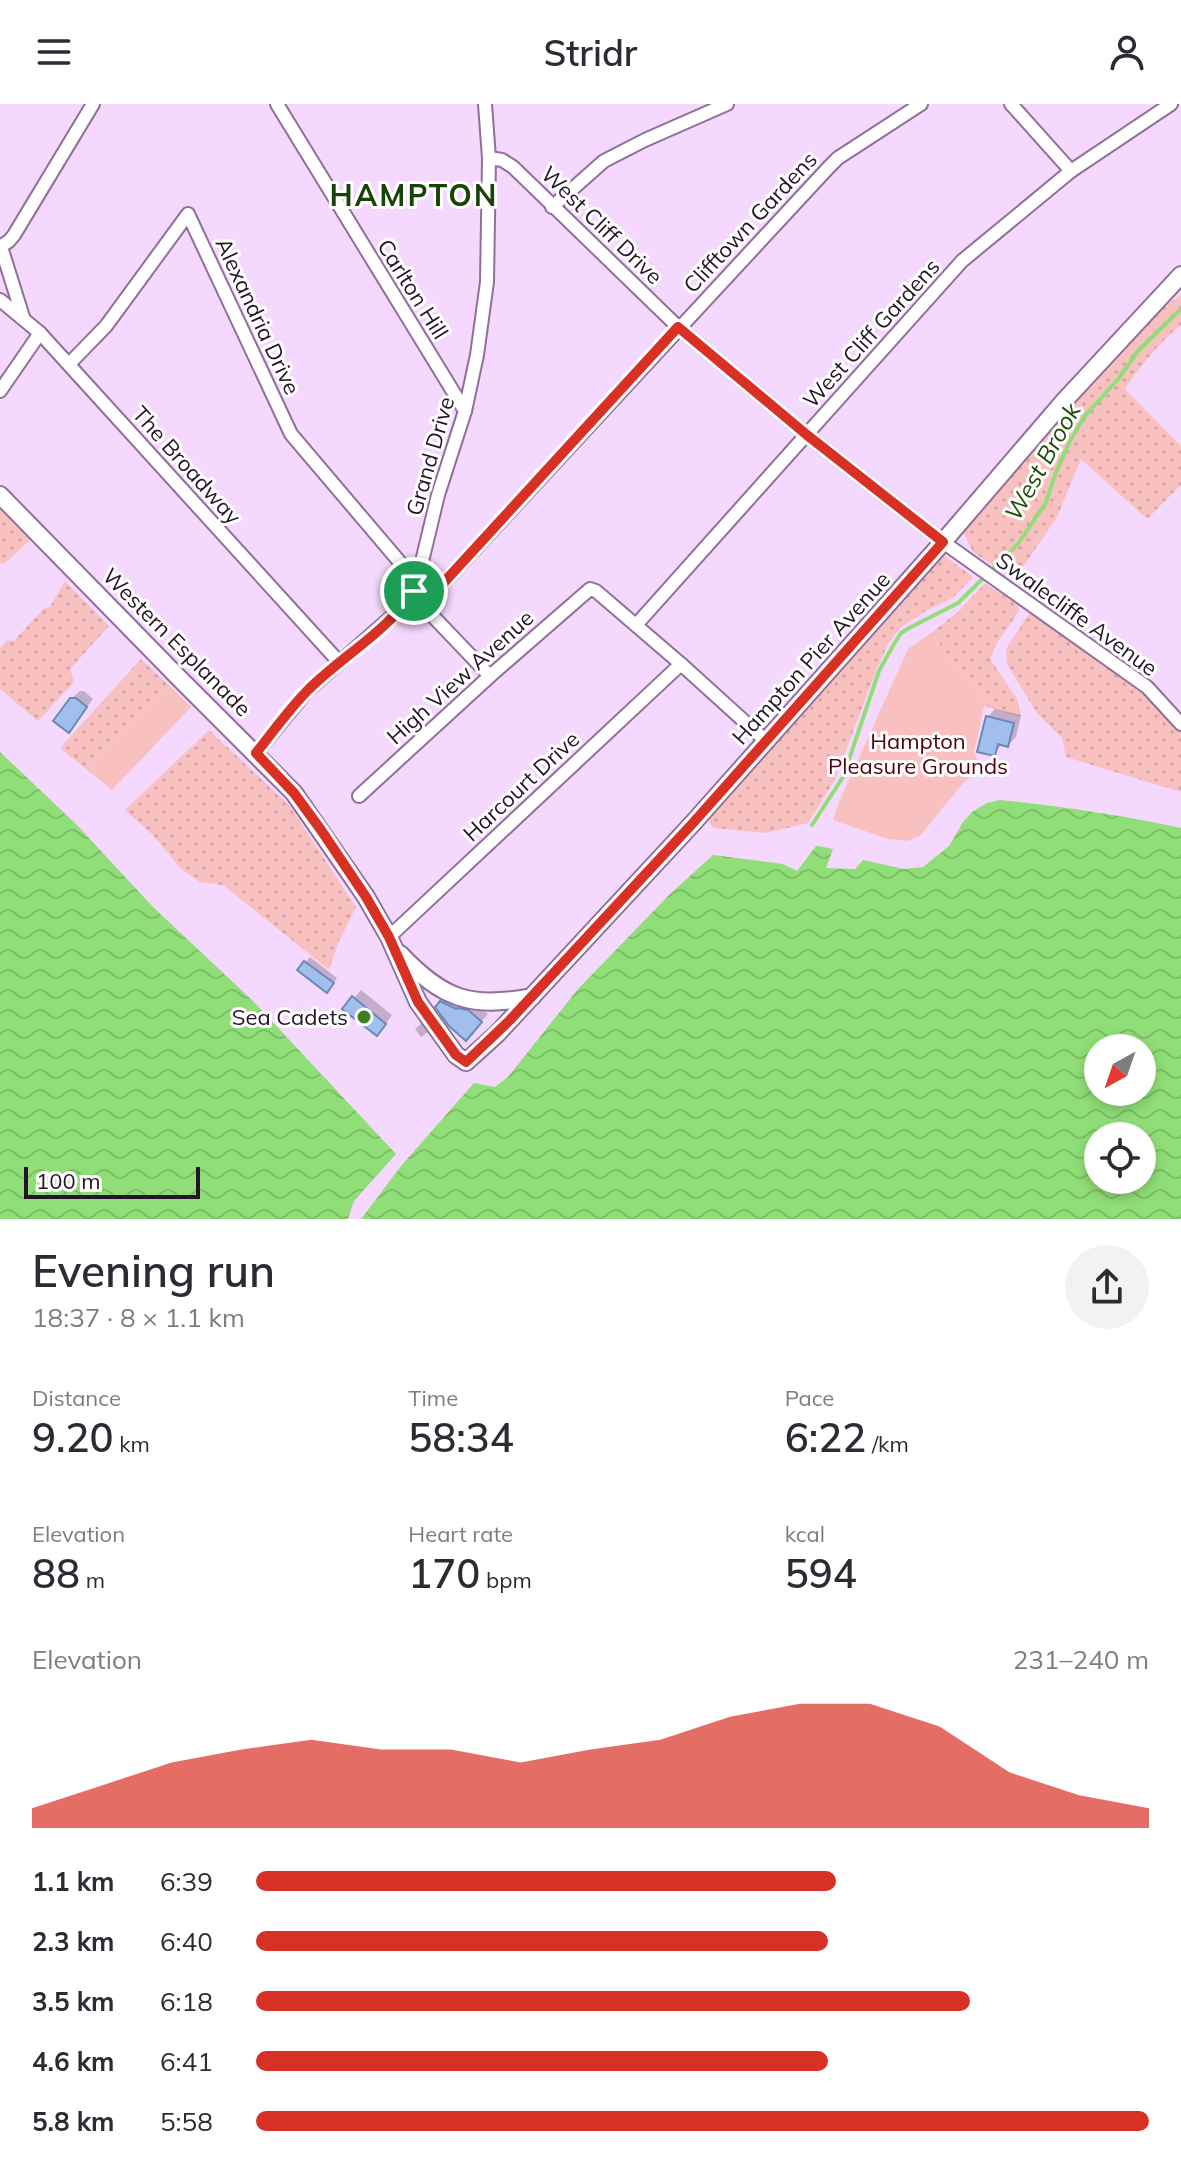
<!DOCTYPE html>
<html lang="en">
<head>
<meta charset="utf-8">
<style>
  body { margin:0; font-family:Mulish,sans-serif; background:#f2f2f3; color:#2b2b33; height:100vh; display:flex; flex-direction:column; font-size:30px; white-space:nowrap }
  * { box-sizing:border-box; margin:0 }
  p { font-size:26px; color:#7c7c81 }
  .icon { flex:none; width:44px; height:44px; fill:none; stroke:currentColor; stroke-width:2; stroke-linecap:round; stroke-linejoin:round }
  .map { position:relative; height:1115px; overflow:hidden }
  .side { display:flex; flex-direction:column; background:#fff; flex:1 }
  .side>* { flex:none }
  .needle { width:52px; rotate:220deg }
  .buttons { position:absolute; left:1084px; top:930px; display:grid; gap:16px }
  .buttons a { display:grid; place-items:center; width:72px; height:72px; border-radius:50%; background:#fff; box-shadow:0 4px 12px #0003; font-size:40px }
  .scale { position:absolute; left:24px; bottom:20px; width:176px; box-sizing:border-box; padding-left:8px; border:4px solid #221526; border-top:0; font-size:22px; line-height:28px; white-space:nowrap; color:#221526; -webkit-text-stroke:6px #fff; paint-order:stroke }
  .pin { position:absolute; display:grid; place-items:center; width:68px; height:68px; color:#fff; margin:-34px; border:4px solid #fff; border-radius:50%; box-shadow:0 2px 8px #0007 }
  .round { display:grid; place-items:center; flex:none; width:84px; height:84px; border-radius:42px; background:#f2f2f3 }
  .head { display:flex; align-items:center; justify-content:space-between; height:136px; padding:0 32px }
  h1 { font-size:44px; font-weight:600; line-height:60px }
  .stats { display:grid; grid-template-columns:repeat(3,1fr); gap:12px; height:136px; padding:8px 32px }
  .stats div { display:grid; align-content:center }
  .stats b { font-size:40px; font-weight:600 }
  .stats small { font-size:22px; font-weight:400 }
  .stats p { font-size:22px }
  .chart { height:224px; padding:16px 32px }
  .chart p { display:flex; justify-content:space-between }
  .chart svg { width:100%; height:144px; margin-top:8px; fill:#d93025; opacity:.7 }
  ul { padding:0 32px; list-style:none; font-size:26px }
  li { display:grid; grid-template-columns:128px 96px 1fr; align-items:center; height:60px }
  li i { height:20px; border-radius:10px; background:#d93025 }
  header { display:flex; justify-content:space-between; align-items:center; height:104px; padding:0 32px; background:#fff; font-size:36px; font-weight:600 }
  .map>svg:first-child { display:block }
  .grass { fill:url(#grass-dots) }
  .park { fill:#f9c0c0 }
  .water { fill:url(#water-waves); fill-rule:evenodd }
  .shadow { fill:#0003 }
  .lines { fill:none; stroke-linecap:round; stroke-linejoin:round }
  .stream { stroke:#90de77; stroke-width:4 }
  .building { fill:#a1bfed; stroke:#6d89b5; stroke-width:2 }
  .minor-casing { stroke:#90709a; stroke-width:16 }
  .tertiary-casing { stroke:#90709a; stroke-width:20 }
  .minor { stroke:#fff; stroke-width:12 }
  .tertiary { stroke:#fff; stroke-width:16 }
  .route-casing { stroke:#fff; stroke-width:16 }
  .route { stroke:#d93025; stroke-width:10 }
  .poi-dot { fill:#3b7f22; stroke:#fff; stroke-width:3 }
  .labels { text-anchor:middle; stroke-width:6; stroke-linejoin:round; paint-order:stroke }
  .street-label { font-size:22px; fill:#221526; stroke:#fff }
  .park-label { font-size:22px; fill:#530012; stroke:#fff }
  .poi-label { font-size:22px; fill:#221526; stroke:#fff; text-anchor:end }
  .water-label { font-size:24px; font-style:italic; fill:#1a4c03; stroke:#fff }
  .district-label { font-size:30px; font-weight:bold; letter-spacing:2px; fill:#184306; stroke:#fff }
</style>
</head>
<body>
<header><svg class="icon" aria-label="menu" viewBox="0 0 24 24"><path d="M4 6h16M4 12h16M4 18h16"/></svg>Stridr<svg class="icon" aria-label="person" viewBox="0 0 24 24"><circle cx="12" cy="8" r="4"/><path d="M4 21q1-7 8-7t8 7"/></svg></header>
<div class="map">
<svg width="1181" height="1115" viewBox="0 0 1181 1115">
  <defs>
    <pattern id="grass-dots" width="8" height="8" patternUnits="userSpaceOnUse" patternTransform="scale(2)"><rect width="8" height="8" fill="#f9c0c0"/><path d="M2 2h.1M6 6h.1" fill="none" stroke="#d5a4a5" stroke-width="1.8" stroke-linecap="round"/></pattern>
    <pattern id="water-waves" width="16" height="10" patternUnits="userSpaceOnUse" patternTransform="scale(2)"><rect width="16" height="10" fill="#90de77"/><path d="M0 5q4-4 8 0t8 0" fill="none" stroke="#7cbe67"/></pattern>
  </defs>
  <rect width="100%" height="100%" fill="#f5d8fe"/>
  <g class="grass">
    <path d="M 1181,190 L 1181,221 C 1159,239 1141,261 1125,285 L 1181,342 L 1181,381 L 1147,415 L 1081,355 L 1057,413 L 1015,475 L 973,448 L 961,423 C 1030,344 1098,254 1181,190 Z"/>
    <polygon points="0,404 30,436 4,460 0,459"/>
    <polygon points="939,448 973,473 953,494 926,507 901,523 888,540 876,567 835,675 808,719 766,729 713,724 707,713"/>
    <polygon points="65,477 109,522 70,565 74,578 38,617 0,585 0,545 6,537 14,537 43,505 50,503"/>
    <polygon points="985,479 1018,500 1019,507 998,537 990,555 1017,595 1021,613 984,602 985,598 931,529 959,507"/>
    <polygon points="1034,502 1147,583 1181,621 1181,688 1066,653 1062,634 1037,609 1007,560 1006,545"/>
    <polygon points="141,555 170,582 86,665 60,644"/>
    <polygon points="209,626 289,701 356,803 339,837 329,866 223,781 200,778 181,765 152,730 125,706"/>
  </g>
  <g class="park">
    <polygon points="931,529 985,598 974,648 981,665 963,679 920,732 908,737 888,735 833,716 839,698 908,545"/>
    <polygon points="170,582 191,603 112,686 86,665"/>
  </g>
  <g class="water">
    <polygon points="0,648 76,720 153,803 253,897 396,1050 354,1097 348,1115 0,1115"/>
    <path d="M 1000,696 C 1061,702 1121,711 1181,724 L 1181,1115 L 361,1115 L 401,1062 L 474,979 L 495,983 L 508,973 L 578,885 L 670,790 L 713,751 L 783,760 L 797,767 L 816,742 L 818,742 L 833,745 L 826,764 L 855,765 L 863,756 L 904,765 L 923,763 L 949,742 L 963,718 L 972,708 L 987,699 ZM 1098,944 L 1142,944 L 1142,988 L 1098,988 ZM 1098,1032 L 1142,1032 L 1142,1076 L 1098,1076 Z"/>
  </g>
  <g class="shadow">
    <polygon points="80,587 84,587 93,595 69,627 71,595"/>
    <polygon points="995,605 1021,611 1016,633 1008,641 1003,639 994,650 988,613"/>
    <polygon points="310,853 337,874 332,881 300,865"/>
    <polygon points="361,886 392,911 384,922 345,905"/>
    <polygon points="448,891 476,900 488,910 473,927 441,898"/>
    <polygon points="422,919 428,928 421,933 415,925"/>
  </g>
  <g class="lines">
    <polyline class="stream" points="812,721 843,673 879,567 894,540 901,529 911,523 958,499 1018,440 1046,398 1056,368 1070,337 1085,312 1119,274 1138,247 1181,205"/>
  </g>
  <g class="building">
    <polygon points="70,594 76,594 87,603 69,629 53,617"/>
    <polygon points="986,612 1014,619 1008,643 998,640 995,652 977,648"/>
    <polygon points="304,857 334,879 327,889 297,866"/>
    <polygon points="352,892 386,920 377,932 342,905"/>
    <polygon points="440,897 456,905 458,904 468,906 482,918 466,937 449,922 435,903"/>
  </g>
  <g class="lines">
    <defs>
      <g id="minor">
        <polyline points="277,0 465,307"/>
        <polyline points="1011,0 1071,67"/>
        <polyline points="489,54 502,56 513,63 678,223 807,331 943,438 1147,583 1181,620"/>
        <polyline points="552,103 604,57 645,36 727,0"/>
        <polyline points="0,143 9,137 14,131 93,0"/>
        <polyline points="1,143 23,213"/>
        <polyline points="0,196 40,229 339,558"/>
        <polyline points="69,260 106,222 188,110 291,330 409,469 418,474"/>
        <polyline points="0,287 40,229"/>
        <polyline points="421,489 427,491 426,505 490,572"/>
        <polyline points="427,491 436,487 829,63 838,54 921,0"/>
        <polyline points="636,521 962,157 1071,67 1171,0"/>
        <polyline points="256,649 307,587 406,500 414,487 418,474 438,391 465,307 477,251 487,178 489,54 485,0"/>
        <polyline points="359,692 490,572 590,485 596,487 681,560 766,637"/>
        <polyline points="389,833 681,560"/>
      </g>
      <g id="tertiary">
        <polyline points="0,391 179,574 294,689 366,793 389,833 418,898 456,951 466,958 497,930 693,719 943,438 1064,297 1181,171"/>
        <path d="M 400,850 C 443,895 470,905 532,893"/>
      </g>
    </defs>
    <use href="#minor" class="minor-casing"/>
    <use href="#tertiary" class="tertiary-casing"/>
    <use href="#minor" class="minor"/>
    <use href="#tertiary" class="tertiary"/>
  </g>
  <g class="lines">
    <defs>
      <path id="route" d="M 678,223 L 807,331 L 943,438 L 693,719 L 510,916 L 466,958 L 456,951 L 418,898 L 389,833 L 366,793 L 321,726 L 294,689 L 256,649 C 273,628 289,605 308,586 C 342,552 388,527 414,487 L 427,491 L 436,487 Z"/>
    </defs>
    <use href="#route" class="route-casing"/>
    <use href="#route" class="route"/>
  </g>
  <circle class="poi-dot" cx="364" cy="913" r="8"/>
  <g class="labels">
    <g class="street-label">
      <text transform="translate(750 118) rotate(-47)" y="8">Clifftown Gardens</text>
      <text transform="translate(602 121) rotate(44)" y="8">West Cliff Drive</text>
      <text transform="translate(413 185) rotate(58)" y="8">Carlton Hill</text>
      <text transform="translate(258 212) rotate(65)" y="8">Alexandria Drive</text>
      <text transform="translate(871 229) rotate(-48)" y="8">West Cliff Gardens</text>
      <text transform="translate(430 352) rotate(-74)" y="8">Grand Drive</text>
      <text transform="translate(187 361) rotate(48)" y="8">The Broadway</text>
      <text transform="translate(1077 510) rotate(36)" y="8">Swalecliffe Avenue</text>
      <text transform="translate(177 538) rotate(45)" y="8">Western Esplanade</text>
      <text transform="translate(811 554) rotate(-48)" y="8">Hampton Pier Avenue</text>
      <text transform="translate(460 573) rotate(-42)" y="8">High View Avenue</text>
      <text transform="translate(521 682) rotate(-43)" y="8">Harcourt Drive</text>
    </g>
    <g class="park-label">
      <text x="918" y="645">Hampton<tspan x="918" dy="25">Pleasure Grounds</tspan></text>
    </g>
    <g class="poi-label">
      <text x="348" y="921">Sea Cadets</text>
    </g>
    <g class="water-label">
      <text transform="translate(1043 358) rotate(-61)" y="8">West Brook</text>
    </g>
    <g class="district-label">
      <text x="414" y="102">HAMPTON</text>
    </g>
  </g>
</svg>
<div class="buttons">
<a><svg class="needle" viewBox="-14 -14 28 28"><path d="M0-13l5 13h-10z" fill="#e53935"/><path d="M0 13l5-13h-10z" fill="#7c7c81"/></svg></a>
<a><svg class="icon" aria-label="locate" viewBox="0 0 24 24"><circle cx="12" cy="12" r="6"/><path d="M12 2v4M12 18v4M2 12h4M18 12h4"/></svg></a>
</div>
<div class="scale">100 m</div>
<div class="pin" style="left:414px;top:487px;background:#1e9e55"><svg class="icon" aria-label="arrive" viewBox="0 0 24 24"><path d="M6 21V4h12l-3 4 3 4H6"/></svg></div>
</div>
<section class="side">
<div class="head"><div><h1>Evening run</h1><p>18:37 · 8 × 1.1 km</p></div><a class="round"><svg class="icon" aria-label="share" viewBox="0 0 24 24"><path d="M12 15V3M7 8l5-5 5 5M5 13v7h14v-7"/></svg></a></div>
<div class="stats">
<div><p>Distance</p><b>9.20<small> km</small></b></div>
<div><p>Time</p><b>58:34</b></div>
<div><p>Pace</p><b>6:22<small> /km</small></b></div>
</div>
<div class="stats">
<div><p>Elevation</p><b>88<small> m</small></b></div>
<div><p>Heart rate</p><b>170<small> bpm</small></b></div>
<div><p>kcal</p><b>594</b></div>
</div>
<div class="chart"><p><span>Elevation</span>231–240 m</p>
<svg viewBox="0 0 160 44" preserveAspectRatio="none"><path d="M0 44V38L10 31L20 24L30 20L40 17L50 20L60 20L70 24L80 20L90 17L100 10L110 6L120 6L130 13L140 27L150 34L160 38V44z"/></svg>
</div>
<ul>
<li><b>1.1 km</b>6:39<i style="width:65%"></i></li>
<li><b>2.3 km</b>6:40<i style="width:64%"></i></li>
<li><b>3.5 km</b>6:18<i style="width:80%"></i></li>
<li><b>4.6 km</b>6:41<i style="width:64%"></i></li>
<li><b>5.8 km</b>5:58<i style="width:100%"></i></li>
</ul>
</section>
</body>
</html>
